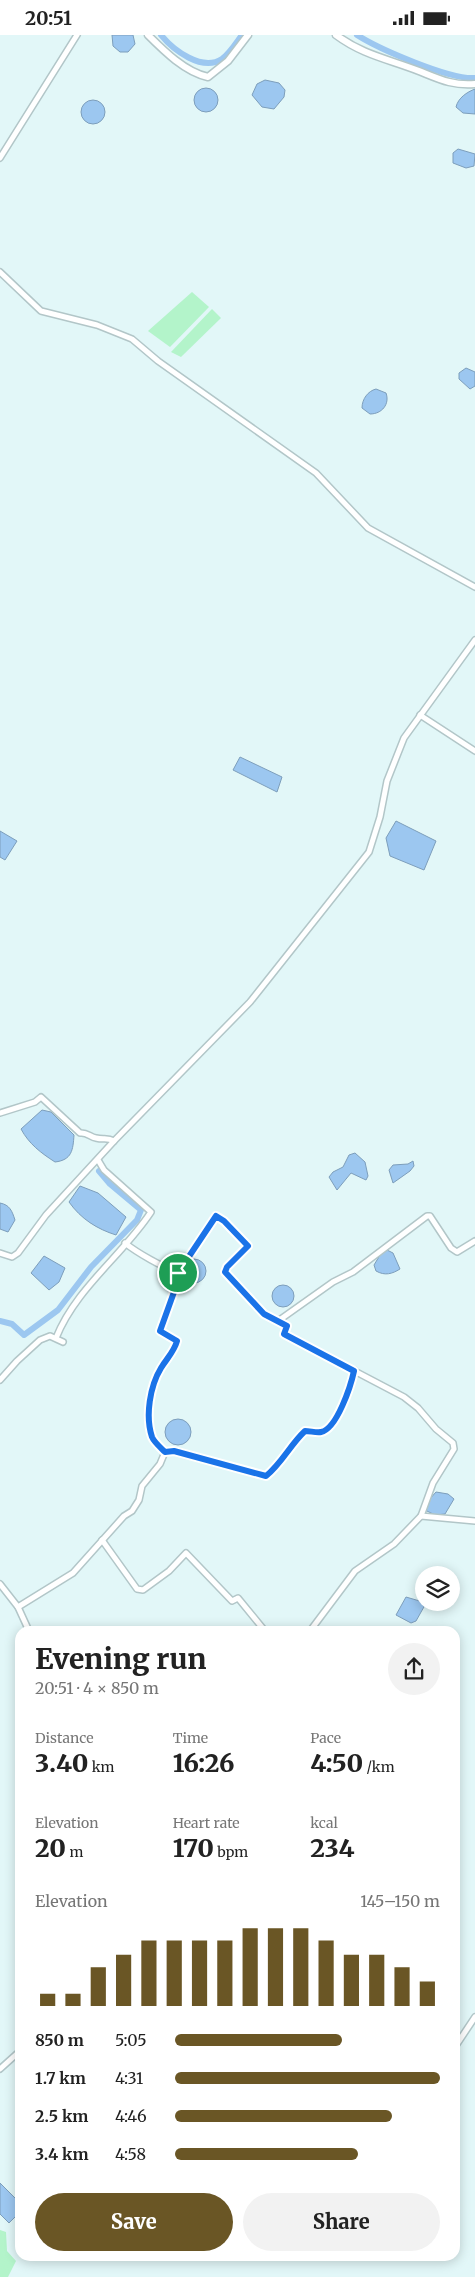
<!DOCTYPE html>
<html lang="en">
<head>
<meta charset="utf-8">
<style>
  body { margin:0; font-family:Merriweather,serif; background:#f2f2f2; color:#222; height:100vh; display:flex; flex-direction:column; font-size:19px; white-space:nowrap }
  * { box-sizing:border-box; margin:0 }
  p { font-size:16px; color:#767676 }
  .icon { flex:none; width:28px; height:28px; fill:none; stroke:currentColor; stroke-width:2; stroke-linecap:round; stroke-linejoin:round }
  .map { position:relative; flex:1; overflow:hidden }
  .panel { position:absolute; left:15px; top:1591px; width:445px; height:635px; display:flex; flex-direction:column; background:#fff; border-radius:15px; box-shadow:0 2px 12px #0003 }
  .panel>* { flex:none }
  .buttons { position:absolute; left:415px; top:1531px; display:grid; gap:10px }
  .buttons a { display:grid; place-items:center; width:45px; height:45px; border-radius:50%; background:#fff; box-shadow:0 2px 12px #0003; font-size:25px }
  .pin { position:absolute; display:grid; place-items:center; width:42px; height:42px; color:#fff; margin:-21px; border:2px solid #fff; border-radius:50%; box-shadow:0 1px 5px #0007 }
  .round { display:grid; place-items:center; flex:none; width:52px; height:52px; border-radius:26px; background:#f2f2f2 }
  .headline { display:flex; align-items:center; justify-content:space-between; height:85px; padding:0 20px }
  h1 { font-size:28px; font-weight:800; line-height:38px }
  .stats { display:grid; grid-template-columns:repeat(3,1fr); gap:8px; height:85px; padding:5px 20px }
  .stats div { display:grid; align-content:center }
  .stats b { font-size:25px; font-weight:800 }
  .stats small { font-size:14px; font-weight:400 }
  .stats p { font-size:14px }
  .chart { height:140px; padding:10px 20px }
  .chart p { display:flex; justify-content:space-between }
  .chart svg { width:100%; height:90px; margin-top:5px; stroke:#6a5625; stroke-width:6 }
  .button { display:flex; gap:10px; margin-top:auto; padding:10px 20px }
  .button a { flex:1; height:58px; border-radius:30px; background:#6a5625; color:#fff; font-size:20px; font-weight:800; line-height:58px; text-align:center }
  .button a+a { background:#f2f2f2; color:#222 }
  ul { padding:0 20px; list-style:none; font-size:16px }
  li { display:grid; grid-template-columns:80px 60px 1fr; align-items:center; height:38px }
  li i { height:12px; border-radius:6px; background:#6a5625 }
  .status { display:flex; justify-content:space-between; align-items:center; height:35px; padding:0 25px; background:#fff; direction:ltr }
  .status svg { height:14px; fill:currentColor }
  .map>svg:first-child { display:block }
  .green { fill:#b3f4ca }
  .water { fill:#9cc7f0; stroke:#7d9ebb }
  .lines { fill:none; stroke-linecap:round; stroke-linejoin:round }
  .canal { stroke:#9cc7f0; stroke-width:6 }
  .minor-casing { stroke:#b2c6c8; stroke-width:8 }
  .tertiary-casing { stroke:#b2c6c8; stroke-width:9 }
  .minor { stroke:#fff; stroke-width:5 }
  .tertiary { stroke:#fff; stroke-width:6 }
  .route-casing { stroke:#fff; stroke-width:10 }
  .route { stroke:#1a73e8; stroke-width:6 }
</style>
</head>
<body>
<div class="status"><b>20:51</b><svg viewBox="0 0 49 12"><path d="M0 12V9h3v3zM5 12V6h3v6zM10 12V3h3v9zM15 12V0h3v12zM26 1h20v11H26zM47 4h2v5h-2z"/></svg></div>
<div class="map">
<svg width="475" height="2242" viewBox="0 0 475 2242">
  <rect width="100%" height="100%" fill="#e2f7f8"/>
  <g class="green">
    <polygon points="192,257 209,272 170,312 148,296"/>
    <polygon points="212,274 221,283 181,322 171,317"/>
    <polygon points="0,2195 6,2197 7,2216 16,2226 8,2242 0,2242"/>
  </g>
  <g class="water">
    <polygon points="112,0 133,0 135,9 128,17 120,17 113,11"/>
    <polygon points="265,45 279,48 285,55 284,62 274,74 262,72 252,60 257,49"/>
    <circle cx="206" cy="65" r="12"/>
    <path d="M 475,54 L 475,79 L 463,78 L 456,72 C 458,63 467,57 475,54 Z"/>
    <circle cx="93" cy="77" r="12"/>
    <polygon points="458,114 475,119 474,131 466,133 453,128 453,118"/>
    <polygon points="466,333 475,337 475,351 470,354 459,344 459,338"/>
    <path d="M 376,354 L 386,358 C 390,369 382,379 370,379 L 362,373 C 362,364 368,356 376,354 Z"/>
    <polygon points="240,722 282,742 277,757 233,735"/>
    <polygon points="396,786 436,806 424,835 390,821 386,803"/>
    <polygon points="0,796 17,806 5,825 0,822"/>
    <path d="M 42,1075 L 51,1077 L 74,1100 C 73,1115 72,1125 55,1127 C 41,1118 29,1109 21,1094 Z"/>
    <polygon points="355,1118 365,1127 368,1141 366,1145 351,1138 337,1155 329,1142 333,1137 343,1132 349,1120"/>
    <polygon points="413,1126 414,1131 410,1136 393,1148 389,1135 393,1130 408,1129"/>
    <path d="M 80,1151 L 98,1158 L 126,1182 L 116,1200 C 97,1194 81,1184 69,1167 Z"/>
    <path d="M 0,1168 C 10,1170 12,1176 15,1185 L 8,1197 L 0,1194 Z"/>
    <path d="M 387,1215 L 393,1218 L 400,1234 C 392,1239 385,1241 376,1236 L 374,1230 L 380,1220 Z"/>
    <polygon points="44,1221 65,1233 59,1247 49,1255 31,1238"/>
    <circle cx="194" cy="1236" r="12"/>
    <circle cx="283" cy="1261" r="11"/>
    <circle cx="178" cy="1397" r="13"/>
    <polygon points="436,1457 448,1459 454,1464 445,1479 435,1480 425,1475 428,1466"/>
    <polygon points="406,1562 423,1567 425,1570 416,1586 411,1588 396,1580"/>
    <polygon points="0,2148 20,2168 20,2177 9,2188 0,2179"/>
  </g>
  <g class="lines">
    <g class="canal">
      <path d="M 161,0 C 173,15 202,37 222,24 C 230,18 236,8 242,0"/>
      <path d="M 357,0 C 379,14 450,45 475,43"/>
      <polyline points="0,1286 12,1289 24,1300 58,1275 91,1232 137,1185 141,1175 110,1149 99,1136"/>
    </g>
    <defs>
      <g id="minor">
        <polyline points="0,123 77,0"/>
        <polyline points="0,237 41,276 97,290 132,304 158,326 316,438 368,493 475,552"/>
        <polyline points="420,680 475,716"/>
        <path d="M 0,1078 L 35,1067 L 41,1062 L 80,1098 C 87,1097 90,1102 96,1103 C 104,1105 107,1102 114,1106"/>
        <path d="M 125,1208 C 136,1217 165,1234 178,1237"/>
        <polyline points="0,1218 12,1222 18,1218 46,1180 114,1106 250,967 369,817 380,782 387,746 404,703 475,605"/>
        <polyline points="278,1286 333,1247 353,1237 427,1181 430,1181 451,1213 457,1217 475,1206"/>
        <path d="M 56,1303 C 76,1253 122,1221 151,1177 L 104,1135 L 98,1125"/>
        <polyline points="0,1345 17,1326 40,1305 50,1301 63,1307"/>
        <path d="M 165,1417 L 174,1416 L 266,1441 C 282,1428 290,1410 305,1396 C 310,1396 317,1398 321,1397 C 337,1394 351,1350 354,1335"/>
        <polyline points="421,1481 475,1486"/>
        <polyline points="102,1505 137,1554 143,1555 169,1536 186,1518 232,1566 238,1563 265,1596"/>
        <polyline points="0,1549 18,1572 29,1596"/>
        <path d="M 18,1572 L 73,1538 L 124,1481 L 132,1476 L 139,1465 L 142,1451 L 160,1429 L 165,1417 C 161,1413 154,1407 152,1402 C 145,1381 150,1351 161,1333 C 167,1323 174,1317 177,1306 L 160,1296 L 174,1257 L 178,1237 L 216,1181 L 224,1186 L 248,1211 L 227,1232 L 225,1237 L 264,1279 L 287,1291 L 284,1299 L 404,1362 L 418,1373 L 436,1394 L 453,1408 L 454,1414 L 433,1448 L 421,1481 L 394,1509 L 355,1536 L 310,1596"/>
        <polyline points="455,2012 475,1982"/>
        <polyline points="0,2034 20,2016"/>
      </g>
      <g id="tertiary">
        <path d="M 148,0 C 164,16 185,37 208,42 L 228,26 L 248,0"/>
        <path d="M 336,0 C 363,20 388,24 419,36 C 439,44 453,51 475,49"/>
      </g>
    </defs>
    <use href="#minor" class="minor-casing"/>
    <use href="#tertiary" class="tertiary-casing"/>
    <use href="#minor" class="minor"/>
    <use href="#tertiary" class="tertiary"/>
  </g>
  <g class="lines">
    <defs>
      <path id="route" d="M 216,1181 L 224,1186 L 248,1211 L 227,1232 L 225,1237 L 264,1279 L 287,1291 L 284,1299 L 354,1336 C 351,1350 337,1394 321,1397 C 317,1398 310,1396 305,1396 C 290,1410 282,1428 266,1441 L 174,1416 L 165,1417 C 161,1413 154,1407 152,1402 C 145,1381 150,1351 161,1333 C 167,1323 174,1317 177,1306 L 160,1296 L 174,1257 L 178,1238 Z"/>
    </defs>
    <use href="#route" class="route-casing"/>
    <use href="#route" class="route"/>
  </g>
</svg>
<div class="buttons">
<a><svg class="icon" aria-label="layers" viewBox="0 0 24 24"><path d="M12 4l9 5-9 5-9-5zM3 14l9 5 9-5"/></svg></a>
</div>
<div class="pin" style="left:178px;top:1238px;background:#1e9e55"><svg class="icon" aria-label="arrive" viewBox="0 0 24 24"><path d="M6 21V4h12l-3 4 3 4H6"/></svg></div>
<section class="panel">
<div class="headline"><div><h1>Evening run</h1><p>20:51 · 4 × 850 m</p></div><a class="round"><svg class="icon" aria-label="share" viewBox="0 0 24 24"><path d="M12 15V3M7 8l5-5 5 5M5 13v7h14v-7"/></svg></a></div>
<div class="stats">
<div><p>Distance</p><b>3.40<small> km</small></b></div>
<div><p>Time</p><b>16:26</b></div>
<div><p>Pace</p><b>4:50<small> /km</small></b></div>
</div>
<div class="stats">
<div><p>Elevation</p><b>20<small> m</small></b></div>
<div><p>Heart rate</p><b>170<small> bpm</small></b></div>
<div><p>kcal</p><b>234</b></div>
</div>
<div class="chart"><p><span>Elevation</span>145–150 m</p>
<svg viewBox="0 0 160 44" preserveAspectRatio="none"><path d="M5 44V38M15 44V38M25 44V25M35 44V19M45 44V12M55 44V12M65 44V12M75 44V12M85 44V6M95 44V6M105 44V6M115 44V12M125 44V19M135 44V19M145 44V25M155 44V32"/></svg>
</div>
<ul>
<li><b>850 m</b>5:05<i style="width:63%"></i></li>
<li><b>1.7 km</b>4:31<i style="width:100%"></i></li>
<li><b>2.5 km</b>4:46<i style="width:82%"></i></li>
<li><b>3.4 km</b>4:58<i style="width:69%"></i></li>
</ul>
<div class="button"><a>Save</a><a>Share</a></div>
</section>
</div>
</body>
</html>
